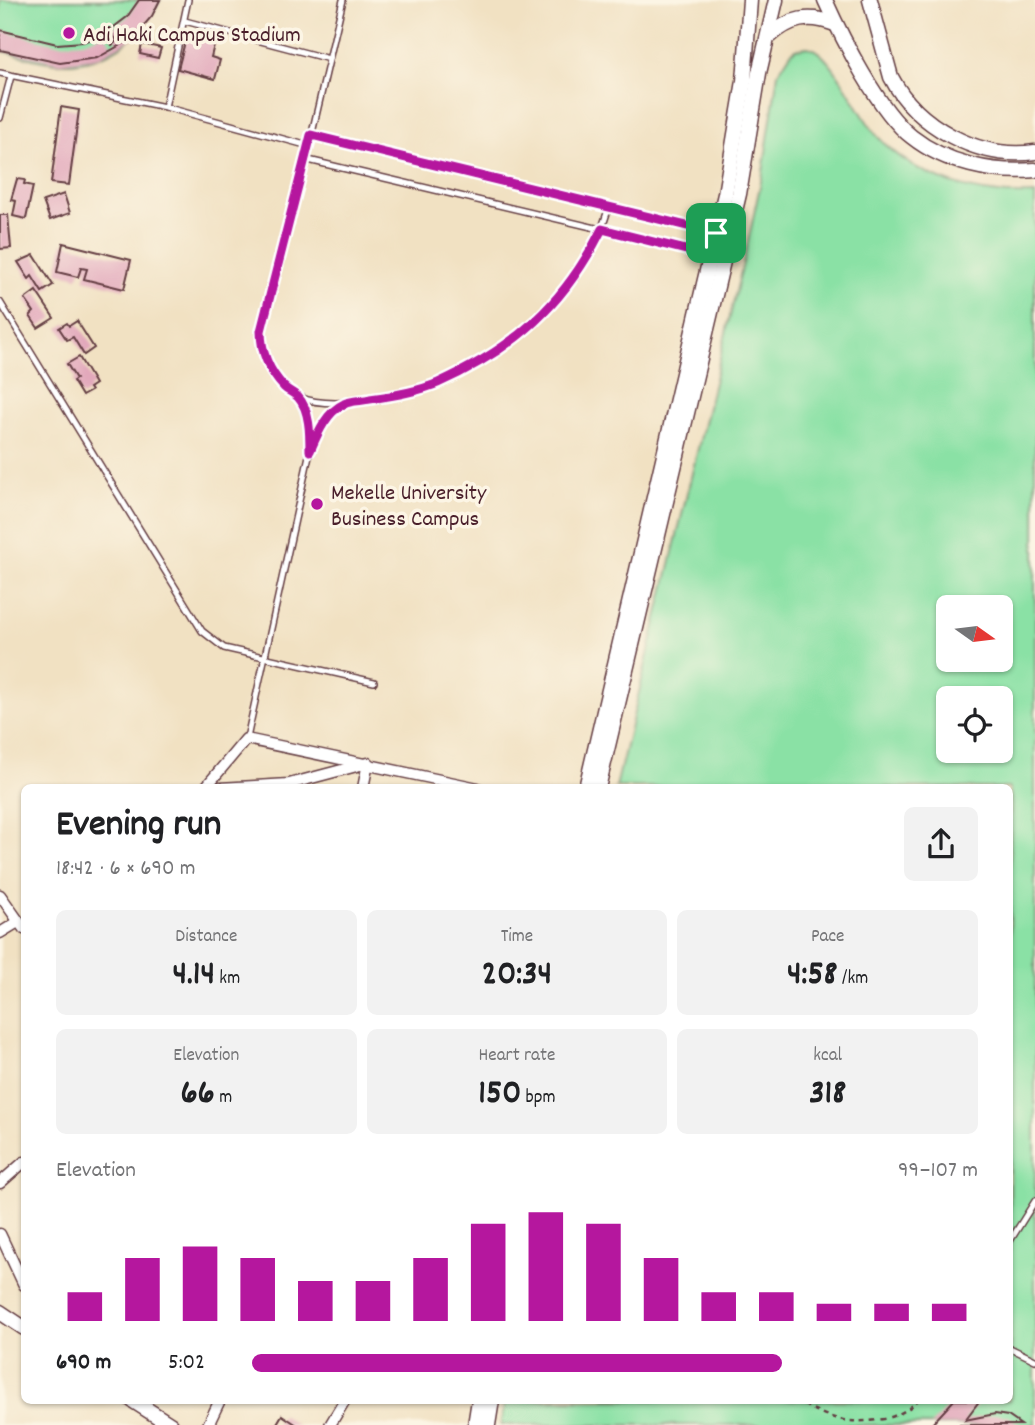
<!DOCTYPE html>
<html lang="en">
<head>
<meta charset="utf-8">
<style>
  body { margin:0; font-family:Dekko,sans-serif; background:#f2f2f2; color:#202124; height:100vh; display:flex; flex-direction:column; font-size:26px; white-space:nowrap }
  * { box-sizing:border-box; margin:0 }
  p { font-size:23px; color:#757577 }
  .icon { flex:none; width:38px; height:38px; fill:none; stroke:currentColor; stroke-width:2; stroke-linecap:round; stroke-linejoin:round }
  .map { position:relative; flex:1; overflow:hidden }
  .drawer { position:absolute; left:21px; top:784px; width:992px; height:620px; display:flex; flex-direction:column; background:#fff; border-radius:10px; box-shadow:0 2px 5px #0004 }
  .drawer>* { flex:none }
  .needle { width:46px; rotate:104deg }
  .buttons { position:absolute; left:936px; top:595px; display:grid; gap:14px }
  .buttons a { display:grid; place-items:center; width:77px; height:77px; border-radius:10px; background:#fff; box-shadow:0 2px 5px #0004; font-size:35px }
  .pin { position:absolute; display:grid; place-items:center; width:60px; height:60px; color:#fff; margin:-30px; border-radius:14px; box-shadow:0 4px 10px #0006 }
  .round { display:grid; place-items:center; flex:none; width:74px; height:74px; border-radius:10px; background:#f2f2f2 }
  .headline { display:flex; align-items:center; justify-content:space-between; height:119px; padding:0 35px }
  h1 { font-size:38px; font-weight:700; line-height:52px }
  .metrics { display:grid; grid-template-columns:repeat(3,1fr); gap:10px; height:119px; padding:7px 35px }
  .metrics div { display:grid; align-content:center; border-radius:10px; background:#f2f2f2; text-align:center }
  .metrics b { font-size:35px; font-weight:700 }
  .metrics small { font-size:19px; font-weight:400 }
  .metrics p { font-size:19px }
  .chart { height:196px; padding:14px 35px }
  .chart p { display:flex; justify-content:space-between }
  .chart svg { width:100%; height:126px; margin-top:7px; stroke:#b5179e; stroke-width:6 }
  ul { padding:0 35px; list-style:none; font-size:23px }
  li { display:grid; grid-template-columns:112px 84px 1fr; align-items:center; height:52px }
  li i { height:18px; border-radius:9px; background:#b5179e }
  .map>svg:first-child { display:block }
  .green { fill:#8ae1a5; stroke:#6a8068; stroke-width:2; fill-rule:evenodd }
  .building { fill:#e2a8bb }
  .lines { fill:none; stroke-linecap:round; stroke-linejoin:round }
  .lane-casing { stroke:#633c42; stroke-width:8 }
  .street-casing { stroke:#633c42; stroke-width:13 }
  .secondary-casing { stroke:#633c42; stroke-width:17 }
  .path { stroke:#633c42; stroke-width:2.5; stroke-dasharray:5 5; stroke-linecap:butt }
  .lane { stroke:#fff; stroke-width:5 }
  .street { stroke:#fff; stroke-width:10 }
  .secondary { stroke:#fff; stroke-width:14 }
  .route-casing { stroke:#fff; stroke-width:14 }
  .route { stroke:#b5179e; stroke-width:9 }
  .poi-dot { fill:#b5179e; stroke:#fcf5e5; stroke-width:2.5 }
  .labels { text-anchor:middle; stroke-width:7; stroke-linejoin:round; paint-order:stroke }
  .poi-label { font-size:23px; fill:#4a1f2b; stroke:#fcf5e5; text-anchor:start }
</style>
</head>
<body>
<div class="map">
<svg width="1035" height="1425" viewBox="0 0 1035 1425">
  <rect width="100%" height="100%" fill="#fcf5e5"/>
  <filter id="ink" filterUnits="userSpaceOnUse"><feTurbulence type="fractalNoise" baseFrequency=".0143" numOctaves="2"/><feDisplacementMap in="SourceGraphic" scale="14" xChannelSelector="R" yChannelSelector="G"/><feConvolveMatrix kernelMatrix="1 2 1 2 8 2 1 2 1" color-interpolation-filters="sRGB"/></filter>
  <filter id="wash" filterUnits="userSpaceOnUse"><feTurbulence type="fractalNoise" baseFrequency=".00686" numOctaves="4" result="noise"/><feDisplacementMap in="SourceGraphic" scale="28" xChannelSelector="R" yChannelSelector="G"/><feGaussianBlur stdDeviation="1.57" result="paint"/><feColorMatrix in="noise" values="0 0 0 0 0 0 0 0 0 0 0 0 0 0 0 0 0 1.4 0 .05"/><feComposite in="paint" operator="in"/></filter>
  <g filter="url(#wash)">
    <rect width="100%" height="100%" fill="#f1e1c2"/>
    <g class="green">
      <path d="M 0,0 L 160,0 C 141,39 104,65 59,63 C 39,62 19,55 0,50 Z"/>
      <path d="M 807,47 C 832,50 859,116 878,137 C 918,180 979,197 1035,194 L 1035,1425 L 501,1425 L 505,1400 L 1010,1400 L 1010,788 L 616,787 L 748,242 L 763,172 L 778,73 L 791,53 L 796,49 ZM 948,607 L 1001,607 L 1001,660 L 948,660 ZM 948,698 L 1001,698 L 1001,751 L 948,751 Z"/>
    </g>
    <g id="blocks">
      <g class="building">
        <polygon points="139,0 160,0 152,16 133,38 97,58 60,63 0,50 0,30 57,44 83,42 104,34 112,45 117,41 110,30 127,17"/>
        <polygon points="187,34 215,41 211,57 220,60 215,79 178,69"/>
        <polygon points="142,44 161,48 158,58 140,54"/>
        <polygon points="61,107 79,110 69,185 51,183"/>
        <polygon points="17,179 25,180 24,184 33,186 26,219 13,216 16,201 11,200"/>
        <polygon points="64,194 70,213 50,220 43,201"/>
        <polygon points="0,215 8,215 11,248 0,249"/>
        <polygon points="63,243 131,260 124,289 84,279 87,269 81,268 78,277 57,272"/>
        <polygon points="34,255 53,285 42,292 32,276 29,279 18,262"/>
        <polygon points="36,291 54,318 38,328 30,316 34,312 25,299"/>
        <polygon points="77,321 94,348 84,355 73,337 67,340 59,328 67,323 69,326"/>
        <polygon points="79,357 95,384 89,388 91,391 82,396 73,381 76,379 67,364"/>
        <polygon points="954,1400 980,1400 965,1420 995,1414 1008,1416 1021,1425 931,1425"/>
        <polygon points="282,1415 297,1425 276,1425"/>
      </g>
    </g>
  </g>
  <g filter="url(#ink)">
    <use href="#blocks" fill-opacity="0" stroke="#633c42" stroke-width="2"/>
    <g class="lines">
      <defs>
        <g id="lane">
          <path d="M 343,0 L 309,146 L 261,331 C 261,350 265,361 276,375 C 282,384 288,392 299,397 C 332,411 402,397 435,384 C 468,372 504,350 531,326 C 567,294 595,254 609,207"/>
          <polyline points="185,21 329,59"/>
          <polyline points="0,73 165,107 309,146"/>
          <polyline points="165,107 188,0"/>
          <polyline points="0,118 11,76"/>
          <polyline points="311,135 716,233"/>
          <polyline points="304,159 710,255"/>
          <polyline points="0,302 202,631 224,648 374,682"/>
          <polyline points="311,448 327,419 343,404"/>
          <polyline points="247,738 310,451 310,429 299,397"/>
          <polyline points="1010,1241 1035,1201"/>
          <polyline points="1010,1348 1035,1360"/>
        </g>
        <g id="street">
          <polyline points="205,788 246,739 478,788"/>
          <polyline points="219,788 289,784 368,763 363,788"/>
          <polyline points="0,895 24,929"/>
          <polyline points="0,933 18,922"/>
          <polyline points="0,1183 24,1162"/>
          <polyline points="0,1234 24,1285"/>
          <polyline points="208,1425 220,1400"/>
          <polyline points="330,1425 345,1400"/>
        </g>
        <g id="secondary">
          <path d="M 825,0 C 842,38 879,112 912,137 C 945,163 993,174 1035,170"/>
          <path d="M 870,0 L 891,77 C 917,127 979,160 1035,152"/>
          <path d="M 770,36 C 790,18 809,14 835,24"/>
          <polyline points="586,788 725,194 744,81 750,0"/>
          <polyline points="598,788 739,194 759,73 776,0"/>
          <polyline points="0,1312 24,1328"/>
          <polyline points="132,1400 171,1425"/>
          <polyline points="475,1425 479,1400"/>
          <polyline points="488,1425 492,1400"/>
        </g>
      </defs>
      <use href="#lane" class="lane-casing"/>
      <use href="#street" class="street-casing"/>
      <use href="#secondary" class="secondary-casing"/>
      <g class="path">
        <path d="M 795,1400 C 830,1419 844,1425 884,1419 C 897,1416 910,1409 918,1400"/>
        <polyline points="1035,1405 1035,1412"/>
      </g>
      <use href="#lane" class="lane"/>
      <use href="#street" class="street"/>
      <use href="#secondary" class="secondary"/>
    </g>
  </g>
  <g class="lines" filter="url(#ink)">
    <defs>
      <path id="route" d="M 311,135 L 716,233 L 710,256 L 602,229 C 564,305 515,348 438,383 C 417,392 392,396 370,399 C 362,401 351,400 344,404 C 326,412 317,435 310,451 C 310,434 310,410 298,397 C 294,393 288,391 284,387 C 269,371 261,353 261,331 Z"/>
    </defs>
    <use href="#route" class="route-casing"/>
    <use href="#route" class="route"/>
  </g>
  <g class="poi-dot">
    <circle cx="69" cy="33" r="7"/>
    <circle cx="317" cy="504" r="7"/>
  </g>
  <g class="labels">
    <g class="poi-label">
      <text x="83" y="41">Adi Haki Campus Stadium</text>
      <text x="331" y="499">Mekelle University<tspan x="331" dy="26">Business Campus</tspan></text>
    </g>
  </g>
</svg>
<div class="buttons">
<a><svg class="needle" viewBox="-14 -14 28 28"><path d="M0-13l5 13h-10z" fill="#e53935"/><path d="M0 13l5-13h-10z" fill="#757577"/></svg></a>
<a><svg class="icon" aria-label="locate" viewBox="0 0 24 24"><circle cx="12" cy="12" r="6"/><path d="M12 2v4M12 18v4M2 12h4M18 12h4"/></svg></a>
</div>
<div class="pin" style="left:716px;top:233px;background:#1e9e55"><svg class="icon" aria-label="arrive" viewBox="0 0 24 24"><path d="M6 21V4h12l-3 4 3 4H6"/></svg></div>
<section class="drawer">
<div class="headline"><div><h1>Evening run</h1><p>18:42 · 6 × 690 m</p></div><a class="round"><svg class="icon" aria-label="share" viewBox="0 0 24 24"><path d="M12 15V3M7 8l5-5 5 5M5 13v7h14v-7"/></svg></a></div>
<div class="metrics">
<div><p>Distance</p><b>4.14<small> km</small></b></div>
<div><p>Time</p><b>20:34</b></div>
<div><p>Pace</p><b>4:58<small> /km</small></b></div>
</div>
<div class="metrics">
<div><p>Elevation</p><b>66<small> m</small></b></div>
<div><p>Heart rate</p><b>150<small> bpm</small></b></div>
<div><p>kcal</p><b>318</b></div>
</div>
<div class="chart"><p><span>Elevation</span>99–107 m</p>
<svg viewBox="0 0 160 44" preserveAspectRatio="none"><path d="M5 44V34M15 44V22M25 44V18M35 44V22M45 44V30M55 44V30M65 44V22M75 44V10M85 44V6M95 44V10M105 44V22M115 44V34M125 44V34M135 44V38M145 44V38M155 44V38"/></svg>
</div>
<ul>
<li><b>690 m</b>5:02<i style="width:73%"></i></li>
</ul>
</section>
</div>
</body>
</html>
